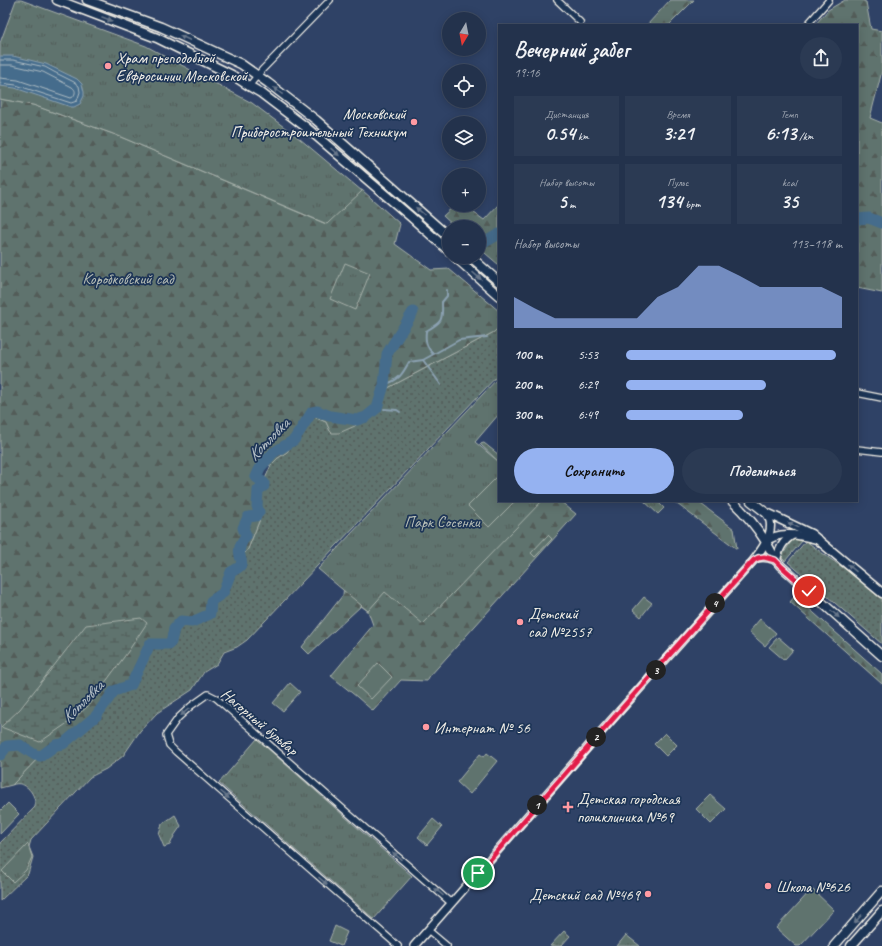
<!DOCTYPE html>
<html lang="ru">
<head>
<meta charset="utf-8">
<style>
  body { margin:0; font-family:Caveat,sans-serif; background:#2b3a53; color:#f1f3f6; height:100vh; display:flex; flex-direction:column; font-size:15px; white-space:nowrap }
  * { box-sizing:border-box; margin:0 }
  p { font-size:13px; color:#a3aab5 }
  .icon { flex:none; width:22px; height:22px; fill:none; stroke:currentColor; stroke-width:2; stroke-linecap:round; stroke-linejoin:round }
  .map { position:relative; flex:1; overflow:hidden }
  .sheet { position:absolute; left:498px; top:24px; width:360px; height:478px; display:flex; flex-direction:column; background:#23324c; border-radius:0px; box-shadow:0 2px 10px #0003,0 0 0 1px #404d64 }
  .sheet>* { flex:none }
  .needle { width:26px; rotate:190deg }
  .controls { position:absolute; left:442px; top:12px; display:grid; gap:8px }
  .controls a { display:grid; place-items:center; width:44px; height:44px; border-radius:50%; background:#23324c; box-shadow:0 2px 10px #0003,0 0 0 1px #404d64; font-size:20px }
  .pin { position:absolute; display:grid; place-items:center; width:34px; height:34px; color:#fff; margin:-17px; border:2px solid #fff; border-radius:50%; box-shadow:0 1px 4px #0007 }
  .km { position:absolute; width:20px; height:20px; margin:-10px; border-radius:50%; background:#222; color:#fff; font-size:11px; line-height:20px; text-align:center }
  .round { display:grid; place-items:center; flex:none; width:42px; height:42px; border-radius:21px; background:#2b3a53 }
  .overview { display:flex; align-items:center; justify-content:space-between; height:68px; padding:0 16px }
  h1 { font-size:22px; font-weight:700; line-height:30px }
  .figures { display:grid; grid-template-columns:repeat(3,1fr); gap:6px; height:68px; padding:4px 16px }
  .figures div { display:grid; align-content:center; border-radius:0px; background:#2b3a53; text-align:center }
  .figures b { font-size:20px; font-weight:700 }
  .figures small { font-size:11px; font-weight:400 }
  .figures p { font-size:11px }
  .chart { height:112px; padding:8px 16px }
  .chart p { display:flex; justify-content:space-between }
  .chart svg { width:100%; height:72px; margin-top:4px; fill:#95b2f1; opacity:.7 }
  .primary-button { display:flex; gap:8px; margin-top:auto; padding:8px 16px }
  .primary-button a { flex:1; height:46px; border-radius:24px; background:#95b2f1; color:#111; font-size:16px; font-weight:700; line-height:46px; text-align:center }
  .primary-button a+a { background:#2b3a53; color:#f1f3f6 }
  ul { padding:0 16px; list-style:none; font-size:13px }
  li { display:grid; grid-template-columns:64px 48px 1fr; align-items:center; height:30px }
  li i { height:10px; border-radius:5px; background:#95b2f1 }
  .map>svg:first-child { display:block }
  .grass { fill:url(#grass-dots); stroke:#a9b2ab }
  .forest { fill:url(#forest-firs); stroke:#a9b2ab }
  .wetland { fill:url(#wetland-marsh); stroke:#a9b2ab }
  .park { fill:url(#park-tufts); stroke:#a9b2ab }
  .pitch { fill:#5e736e; stroke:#a9b2ab }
  .water { fill:#456c8c; stroke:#8ba1b1 }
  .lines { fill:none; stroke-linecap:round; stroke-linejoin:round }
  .shore { stroke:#aebcc3; stroke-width:1 }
  .stream { stroke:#8ba1b1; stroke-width:2 }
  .river { stroke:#456c8c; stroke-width:11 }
  .minor-casing { stroke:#f4f1e8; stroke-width:8 }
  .tertiary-casing { stroke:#f4f1e8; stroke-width:10 }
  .secondary-casing { stroke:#f4f1e8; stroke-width:11 }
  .minor { stroke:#1d3557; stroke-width:5.5 }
  .tertiary { stroke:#1d3557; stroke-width:7 }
  .secondary { stroke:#1d3557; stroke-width:8 }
  .oneway { fill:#68778a }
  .route-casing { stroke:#fff; stroke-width:8 }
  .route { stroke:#e11d48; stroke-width:5 }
  .poi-dot { fill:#ff9aa2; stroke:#1d3557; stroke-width:1.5 }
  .labels { text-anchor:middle; stroke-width:3.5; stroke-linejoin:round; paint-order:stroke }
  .poi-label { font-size:16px; fill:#f4f1e8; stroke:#1d3557; text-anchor:start }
  .park-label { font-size:16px; fill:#b8bfb7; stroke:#1d3557 }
  .street-label { font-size:16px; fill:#f4f1e8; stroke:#1d3557 }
  .water-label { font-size:17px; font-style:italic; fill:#b7c2c8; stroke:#1d3557 }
</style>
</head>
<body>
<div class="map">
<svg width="882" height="946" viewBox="0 0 882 946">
  <defs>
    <pattern id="grass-dots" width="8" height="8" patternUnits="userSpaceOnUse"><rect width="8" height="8" fill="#5e736e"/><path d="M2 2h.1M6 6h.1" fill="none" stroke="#525b58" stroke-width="1.8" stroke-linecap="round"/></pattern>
    <pattern id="forest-firs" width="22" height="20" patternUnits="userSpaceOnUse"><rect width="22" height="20" fill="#5e736e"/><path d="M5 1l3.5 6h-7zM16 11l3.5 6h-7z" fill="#525b58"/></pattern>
    <pattern id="wetland-marsh" width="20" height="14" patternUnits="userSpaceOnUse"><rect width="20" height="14" fill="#5e736e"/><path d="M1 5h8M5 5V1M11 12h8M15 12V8" fill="none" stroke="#525b58"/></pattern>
    <pattern id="park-tufts" width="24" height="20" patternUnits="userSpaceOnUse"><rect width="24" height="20" fill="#5e736e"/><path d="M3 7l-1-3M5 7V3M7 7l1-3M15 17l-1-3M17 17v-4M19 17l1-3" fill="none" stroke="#525b58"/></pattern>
  </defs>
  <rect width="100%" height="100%" fill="#2f4266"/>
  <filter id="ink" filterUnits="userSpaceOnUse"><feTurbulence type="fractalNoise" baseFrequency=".025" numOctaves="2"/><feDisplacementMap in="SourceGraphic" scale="8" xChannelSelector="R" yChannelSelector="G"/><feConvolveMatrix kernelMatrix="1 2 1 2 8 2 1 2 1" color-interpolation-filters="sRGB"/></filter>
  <g filter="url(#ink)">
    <g class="grass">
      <path d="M 499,327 L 499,374 L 247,640 L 237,647 L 224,652 L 217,664 L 204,672 L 192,690 L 157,713 L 140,731 L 123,756 L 106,769 L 90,777 L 31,840 L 29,847 L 33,857 L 28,874 L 0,901 L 0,843 L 35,807 C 37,795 25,779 12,785 C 26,771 44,749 62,742 L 95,715 L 113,690 L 131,682 L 139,663 L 149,643 L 164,642 L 173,628 L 180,619 L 194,620 L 210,600 L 222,593 L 230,572 L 248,549 L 260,519 L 256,506 L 257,489 L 262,486 L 271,465 L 278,458 L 287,452 L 310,418 L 314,417 L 326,422 L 330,431 L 368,414 L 386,389 L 494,332 Z"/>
      <polygon points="794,539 803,540 785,561 782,558 782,556 792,540"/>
      <polygon points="806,541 829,558 854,575 882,599 882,644 788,562"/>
    </g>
    <g class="forest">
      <polygon points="670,0 694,0 669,25 647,25"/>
      <polygon points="845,0 861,0 866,2 871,29 882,31 882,71 870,118 882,123 882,293 857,288 857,25 815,25 828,10"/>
      <polygon points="0,99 33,105 116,135 326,224 359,190 362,190 400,224 395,244 431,270 449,269 499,311 499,327 494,332 386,389 368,414 355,426 339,433 332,433 330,431 326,422 314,417 310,418 287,452 278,458 271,465 259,467 255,477 263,484 262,486 257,489 256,506 260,519 248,549 230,572 222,593 210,600 209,613 194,620 180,620 173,628 168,642 149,643 139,663 131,682 113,690 95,715 62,743 56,744 41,755 12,785 0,788"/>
      <polygon points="499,204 499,265 479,248 479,227 455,227 443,216 455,205 463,205 484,220"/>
      <polygon points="484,443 499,455 499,462 480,444"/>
      <polygon points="515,501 560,501 576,514 429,677 427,681 401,680 373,711 357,697 331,676 373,625 368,611 361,606 309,654 302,647 343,595 344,584 468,505"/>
      <polygon points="673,501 697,501 734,529 737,549"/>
      <polygon points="795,596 882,674 882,684 790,602"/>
    </g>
    <polygon class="wetland" points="141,618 147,623 127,653 87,707 72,720 40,742 1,727 20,709 86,625"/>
    <g class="park">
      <polygon points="16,0 21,0 146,46 252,103 300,139 362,191 327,224 116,135 33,105 0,99 0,43"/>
      <polygon points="345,263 370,273 355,310 330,299"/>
      <polygon points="499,377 499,414 475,442 499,462 499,501 542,501 423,624 385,592 368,611 318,569"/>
      <polygon points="644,501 657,501 664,508 658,514"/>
      <polygon points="548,535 552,539 535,557 531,553"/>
      <polygon points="644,597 652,603 641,617 633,610"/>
      <polygon points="778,637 793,650 784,660 769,647"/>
      <polygon points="290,683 300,692 283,711 273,703"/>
      <polygon points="665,733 677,745 666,756 654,744"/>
      <polygon points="257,739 412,876 374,919 219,783"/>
      <polygon points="710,795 726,809 711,824 696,809"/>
      <polygon points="175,815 181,826 174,836 170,845 164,847 159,835 162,824"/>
      <polygon points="433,819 442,827 427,845 418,837"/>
      <polygon points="28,844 32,857 26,870 13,882 2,871"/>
      <polygon points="335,926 347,932 341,946 329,941"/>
      <polygon points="564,931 570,936 561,946 550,946"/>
      <polygon points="626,935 640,946 617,946"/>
    </g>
    <g class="pitch">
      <polygon points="499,475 499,501 515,501 489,527 468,506"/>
      <polygon points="760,619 776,633 765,646 749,632"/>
      <polygon points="378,663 392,677 371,699 357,686"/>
      <polygon points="487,753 497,761 470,794 457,782 480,754 484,757"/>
      <polygon points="8,803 19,814 0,834 0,811"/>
      <polygon points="812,889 834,910 800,946 796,946 776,928"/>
    </g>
    <polygon class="water" points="0,56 13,56 46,64 77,79 82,84 84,92 84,96 80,104 74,107 71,107 15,88 0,86"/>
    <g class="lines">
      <g class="shore">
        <polyline points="0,60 13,60 45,67 54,72 74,82 79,86 80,92 77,101 71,103 16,85 0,83"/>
        <path d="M 0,65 L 12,65 L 43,72 L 72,87 C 76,90 76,93 73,97 L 71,98 L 18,80 L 0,78"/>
      </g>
      <g class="stream">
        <path d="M 433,354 C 426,346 425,341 426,331 C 442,322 443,321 442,302 L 447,296 L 447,290"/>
        <polyline points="423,360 441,385"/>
        <path d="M 384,385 C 399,380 402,375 409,362 L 423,360 L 459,340 L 487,337"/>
        <polyline points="377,408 380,408"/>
        <polyline points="384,409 397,410 400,412"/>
      </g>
      <g class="river">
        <polyline points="857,219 869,218 882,223"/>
        <polyline points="482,244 499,234"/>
        <path d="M 0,755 L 7,746 L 20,745 L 35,755 L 41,756 L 56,745 L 63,744 L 96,716 L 114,691 L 131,685 L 150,644 L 169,644 L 171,642 L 174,629 L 181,621 L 192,622 L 210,614 L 211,601 L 223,593 L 231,572 C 251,562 236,561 240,547 C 241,543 244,539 246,535 L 243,528 L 248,517 L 256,516 L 259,512 L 257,506 L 258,490 L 264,486 L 264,483 L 256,477 L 260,468 L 273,453 L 294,440 L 312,412 L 317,411 L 330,416 L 357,420 L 366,417 L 377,408 L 384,385 L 387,354 L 413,312"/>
      </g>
      <defs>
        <g id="minor">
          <polyline points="557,0 580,22"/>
          <polyline points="807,25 829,0"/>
          <polyline points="249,86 262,70 330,0"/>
          <polyline points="857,393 882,398"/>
          <polyline points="857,449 882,452"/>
          <polyline points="428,930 447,946"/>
          <polyline points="398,946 176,752 169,745 166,735 178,718 191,706 208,694 216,698 451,903"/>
        </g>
        <g id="tertiary">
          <path d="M 766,542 C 780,529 802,536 819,540"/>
          <path d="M 755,559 C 761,556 768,557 775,560"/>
          <path d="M 776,561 C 779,550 782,541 793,535"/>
          <path d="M 414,946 L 601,732 L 754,560 C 762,549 773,535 770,521 C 769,518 767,514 765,512"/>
        </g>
        <g id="secondary">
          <polyline points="57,0 157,38 232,75 249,86 261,93 307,128 411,217 449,251"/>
          <polyline points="87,0 161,27 183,37 241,64 268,83 316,120 449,237"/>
          <polyline points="455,257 499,296"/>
          <polyline points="471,257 499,282"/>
          <path d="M 732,501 C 745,513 756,526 766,542 C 771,550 774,559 781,566 L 882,656"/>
          <polyline points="751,501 765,512 811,534 882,593"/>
          <polyline points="834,946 882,891"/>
          <polyline points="851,946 882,911"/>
        </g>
      </defs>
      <use href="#minor" class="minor-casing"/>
      <use href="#tertiary" class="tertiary-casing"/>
      <use href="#secondary" class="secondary-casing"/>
      <use href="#minor" class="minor"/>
      <use href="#tertiary" class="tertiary"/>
      <use href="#secondary" class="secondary"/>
    </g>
    <defs><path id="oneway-solid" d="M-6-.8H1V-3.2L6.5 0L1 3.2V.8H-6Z"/></defs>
    <g class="oneway">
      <use href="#oneway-solid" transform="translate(107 19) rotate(21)"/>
      <use href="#oneway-solid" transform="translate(185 38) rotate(-155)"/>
      <use href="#oneway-solid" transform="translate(278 91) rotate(-142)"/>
      <use href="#oneway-solid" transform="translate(335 152) rotate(41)"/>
      <use href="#oneway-solid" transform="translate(420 211) rotate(-139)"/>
      <use href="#oneway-solid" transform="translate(477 276) rotate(41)"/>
      <use href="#oneway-solid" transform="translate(793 525) rotate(-154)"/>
      <use href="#oneway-solid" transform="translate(852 568) rotate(-140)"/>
      <use href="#oneway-solid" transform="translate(835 614) rotate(42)"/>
      <use href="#oneway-solid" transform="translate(185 712) rotate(138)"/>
      <use href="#oneway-solid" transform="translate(225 795) rotate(41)"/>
      <use href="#oneway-solid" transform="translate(397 856) rotate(-139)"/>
      <use href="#oneway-solid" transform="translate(323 881) rotate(41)"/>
      <use href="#oneway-solid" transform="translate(439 892) rotate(-139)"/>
      <use href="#oneway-solid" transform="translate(858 919) rotate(131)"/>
    </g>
  </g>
  <g class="lines" filter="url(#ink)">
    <defs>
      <polyline id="route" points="478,873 654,672 754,560 758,558 764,557 775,560 781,566 809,591"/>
    </defs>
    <use href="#route" class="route-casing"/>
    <use href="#route" class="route"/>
  </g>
  <g class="poi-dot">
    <circle cx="108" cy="66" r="4"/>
    <circle cx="414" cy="122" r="4"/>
    <circle cx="520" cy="622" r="4"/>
    <circle cx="426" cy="727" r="4"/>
    <path d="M566 801h4v4h4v4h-4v4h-4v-4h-4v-4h4z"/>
    <circle cx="768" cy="886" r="4"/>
    <circle cx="648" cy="894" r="4"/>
  </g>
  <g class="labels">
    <g class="poi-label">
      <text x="116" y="63">Храм преподобной<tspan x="116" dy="18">Евфросинии Московской</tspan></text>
      <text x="406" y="119" text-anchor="end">Московский<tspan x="406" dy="18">Приборостроительный Техникум</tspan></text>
      <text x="528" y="619">Детский<tspan x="528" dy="18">сад №2557</tspan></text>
      <text x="434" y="733">Интернат № 56</text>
      <text x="577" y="804">Детская городская<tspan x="577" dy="18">поликлиника №69</tspan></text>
      <text x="776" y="892">Школа №626</text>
      <text x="640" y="900" text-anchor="end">Детский сад №469</text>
    </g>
    <g class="park-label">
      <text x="128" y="284">Коробковский сад</text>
      <text x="442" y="527">Парк Сосенки</text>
    </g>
    <g class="street-label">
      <text transform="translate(260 721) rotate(40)" y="6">Нагорный бульвар</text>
    </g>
    <g class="water-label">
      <text transform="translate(268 439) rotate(-46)" y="6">Котловка</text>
      <text transform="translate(82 701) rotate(-45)" y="6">Котловка</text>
    </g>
  </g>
</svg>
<div class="controls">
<a><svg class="needle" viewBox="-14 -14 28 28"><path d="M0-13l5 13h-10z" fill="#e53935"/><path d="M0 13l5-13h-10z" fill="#a3aab5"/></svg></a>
<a><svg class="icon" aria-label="locate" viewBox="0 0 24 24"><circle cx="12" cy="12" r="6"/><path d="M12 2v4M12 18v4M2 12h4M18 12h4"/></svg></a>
<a><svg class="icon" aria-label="layers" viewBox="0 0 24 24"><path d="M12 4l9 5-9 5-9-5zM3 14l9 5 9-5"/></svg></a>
<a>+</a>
<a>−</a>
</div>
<div class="pin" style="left:478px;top:873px;background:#1e9e55"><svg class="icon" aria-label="arrive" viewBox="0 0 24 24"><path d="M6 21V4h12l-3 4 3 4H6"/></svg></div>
<div class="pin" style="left:809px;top:591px;background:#d93025"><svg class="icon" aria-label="check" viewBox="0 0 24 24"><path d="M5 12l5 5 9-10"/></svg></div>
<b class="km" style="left:537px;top:805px">1</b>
<b class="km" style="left:596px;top:737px">2</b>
<b class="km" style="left:656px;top:670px">3</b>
<b class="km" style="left:715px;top:603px">4</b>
<section class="sheet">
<div class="overview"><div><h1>Вечерний забег</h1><p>19:16</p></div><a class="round"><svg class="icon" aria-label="share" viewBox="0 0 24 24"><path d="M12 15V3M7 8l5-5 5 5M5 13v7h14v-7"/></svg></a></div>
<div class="figures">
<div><p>Дистанция</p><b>0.54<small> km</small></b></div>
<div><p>Время</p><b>3:21</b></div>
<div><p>Темп</p><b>6:13<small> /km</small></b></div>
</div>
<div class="figures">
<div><p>Набор высоты</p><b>5<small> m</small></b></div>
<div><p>Пульс</p><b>134<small> bpm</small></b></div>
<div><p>kcal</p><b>35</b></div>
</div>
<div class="chart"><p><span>Набор высоты</span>113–118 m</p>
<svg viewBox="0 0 160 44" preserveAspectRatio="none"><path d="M0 44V25L10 32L20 38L30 38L40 38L50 38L60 38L70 25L80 19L90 6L100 6L110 12L120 19L130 19L140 19L150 19L160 25V44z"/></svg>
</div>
<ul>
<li><b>100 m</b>5:53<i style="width:97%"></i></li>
<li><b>200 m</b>6:29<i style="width:65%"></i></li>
<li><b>300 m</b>6:49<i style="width:54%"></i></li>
</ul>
<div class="primary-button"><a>Сохранить</a><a>Поделиться</a></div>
</section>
</div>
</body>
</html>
